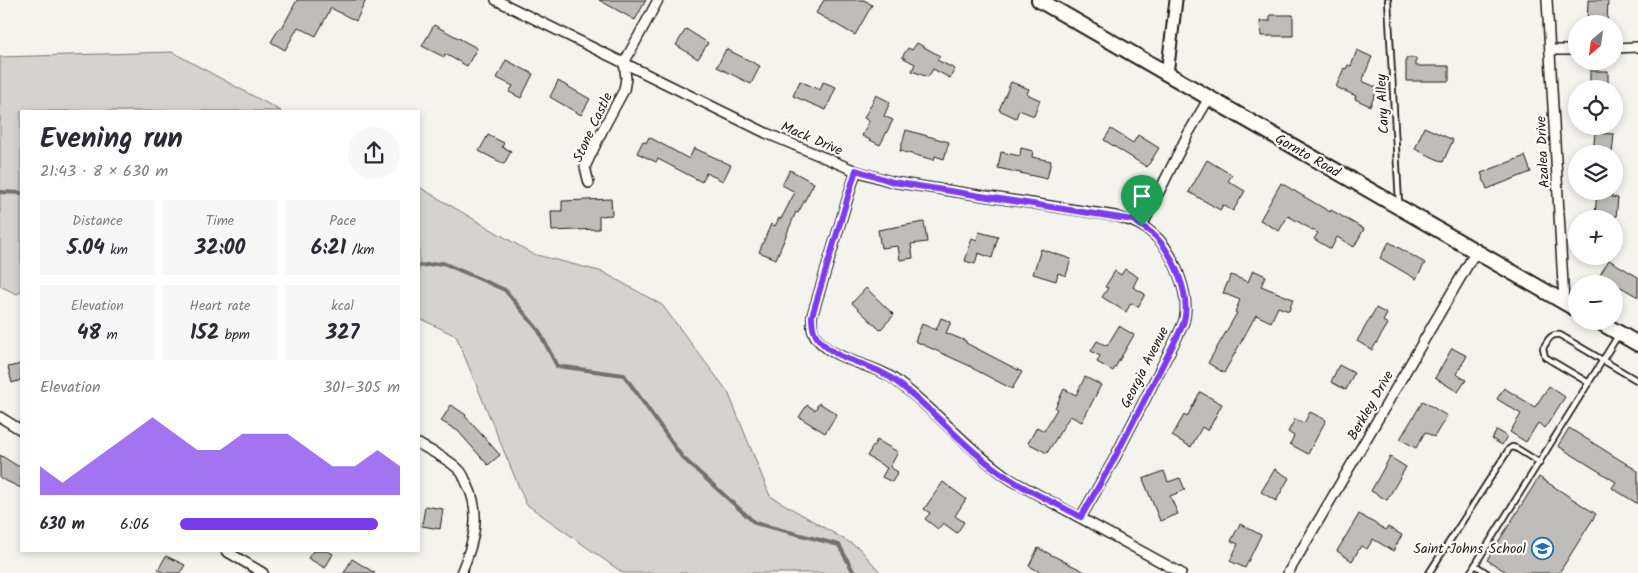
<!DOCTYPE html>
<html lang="en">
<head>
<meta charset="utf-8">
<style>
  body { margin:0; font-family:Kalam,sans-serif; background:#f7f7f7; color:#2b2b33; height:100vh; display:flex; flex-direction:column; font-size:19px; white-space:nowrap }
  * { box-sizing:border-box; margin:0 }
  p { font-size:16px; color:#7c7c81 }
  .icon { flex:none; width:28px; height:28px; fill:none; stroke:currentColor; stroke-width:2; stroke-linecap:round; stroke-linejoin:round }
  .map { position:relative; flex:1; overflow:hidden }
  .drawer { position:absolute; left:20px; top:110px; width:400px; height:442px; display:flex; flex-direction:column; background:#fff; border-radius:0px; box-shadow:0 2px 8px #0003 }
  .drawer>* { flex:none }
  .needle { width:32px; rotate:209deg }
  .tools { position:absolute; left:1568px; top:15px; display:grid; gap:10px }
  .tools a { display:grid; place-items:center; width:55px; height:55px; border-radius:50%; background:#fff; box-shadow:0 2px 8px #0003; font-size:25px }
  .pin { position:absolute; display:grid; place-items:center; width:42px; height:42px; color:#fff; margin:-51px -21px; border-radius:50% 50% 50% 0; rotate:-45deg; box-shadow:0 0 5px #0007 }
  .pin .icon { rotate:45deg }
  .round { display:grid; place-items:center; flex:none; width:52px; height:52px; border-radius:26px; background:#f7f7f7 }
  .head { display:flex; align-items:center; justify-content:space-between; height:85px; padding:0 20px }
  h1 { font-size:28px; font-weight:700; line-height:38px }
  .stats { display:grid; grid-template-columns:repeat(3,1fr); gap:8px; height:85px; padding:5px 20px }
  .stats div { display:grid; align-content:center; border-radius:0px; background:#f7f7f7; text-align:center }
  .stats b { font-size:21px; font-weight:700 }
  .stats small { font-size:14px; font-weight:400 }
  .stats p { font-size:14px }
  .chart { height:140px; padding:10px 20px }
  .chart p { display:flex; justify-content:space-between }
  .chart svg { width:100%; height:90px; margin-top:5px; fill:#7c3aed; opacity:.7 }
  ul { padding:0 20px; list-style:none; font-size:16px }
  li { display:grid; grid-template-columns:80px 60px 1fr; align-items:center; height:38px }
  li i { height:12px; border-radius:6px; background:#7c3aed }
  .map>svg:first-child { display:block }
  .green { fill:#d4d3cf; stroke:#787876 }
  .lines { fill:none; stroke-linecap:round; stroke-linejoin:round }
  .stream { stroke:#72716f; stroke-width:4 }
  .building { fill:#bebdba; stroke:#1c1c1c }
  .service-casing { stroke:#1c1c1c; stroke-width:8 }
  .minor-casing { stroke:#1c1c1c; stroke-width:12 }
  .tertiary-casing { stroke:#1c1c1c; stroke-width:15 }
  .secondary-casing { stroke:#1c1c1c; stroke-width:18 }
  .service { stroke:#fdfcf7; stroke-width:4.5 }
  .minor { stroke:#fdfcf7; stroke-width:9 }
  .tertiary { stroke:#fdfcf7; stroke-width:11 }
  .secondary { stroke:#fdfcf7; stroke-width:14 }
  .route-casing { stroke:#fff; stroke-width:10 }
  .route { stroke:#7c3aed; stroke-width:6 }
  .labels { text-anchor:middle; stroke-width:4.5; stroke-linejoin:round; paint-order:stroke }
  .street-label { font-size:14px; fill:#1c1c1c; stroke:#fdfcf7 }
  .poi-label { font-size:14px; fill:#1c1c1c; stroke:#fdfcf7; text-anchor:end }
</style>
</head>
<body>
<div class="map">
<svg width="1638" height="573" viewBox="0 0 1638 573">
  <rect width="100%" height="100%" fill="#f4f3ee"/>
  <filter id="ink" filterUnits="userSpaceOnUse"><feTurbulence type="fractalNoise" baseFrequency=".02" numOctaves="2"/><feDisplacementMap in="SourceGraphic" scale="10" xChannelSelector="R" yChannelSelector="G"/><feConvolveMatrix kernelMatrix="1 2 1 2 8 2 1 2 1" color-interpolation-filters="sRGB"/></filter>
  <g filter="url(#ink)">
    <g class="green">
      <polygon points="172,52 281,111 21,111 21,292 17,294 0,286 0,57"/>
      <polygon points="419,187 533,254 603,272 662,305 728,392 770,496 859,548 881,573 623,573 526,504 456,336 419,318"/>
    </g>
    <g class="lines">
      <g class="stream">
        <polyline points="0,192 21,193"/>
        <polyline points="419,266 443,263 505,290 539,331 557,366 624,375 682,457 755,523 839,545 854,573"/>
      </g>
    </g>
    <g class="building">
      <polygon points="297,0 366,0 356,21 331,8 316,36 298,27 285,50 271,42 280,27 282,28"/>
      <polygon points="599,0 646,0 635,20"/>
      <polygon points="824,0 864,0 872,5 855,35 816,13"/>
      <polygon points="1588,0 1608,0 1607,24 1587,24"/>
      <polygon points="1270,15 1293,15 1293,36 1261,36 1260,21 1270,21"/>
      <polygon points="434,25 477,48 467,66 445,54 444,57 422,46"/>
      <polygon points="686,29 708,43 698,59 676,45"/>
      <polygon points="917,43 940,56 937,60 955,69 950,78 933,69 928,77 912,71 915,64 902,57 908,48 912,50"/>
      <polygon points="726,49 760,66 751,84 717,67"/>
      <polygon points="1357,50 1372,57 1362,81 1378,88 1370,106 1355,99 1356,96 1336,87 1344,68 1346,69 1348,65 1351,66"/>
      <polygon points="1406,58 1416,58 1416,66 1449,66 1449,81 1406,81"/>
      <polygon points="506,60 533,74 521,98 509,92 513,86 497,78"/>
      <rect x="1590" y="71" width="18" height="18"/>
      <polygon points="558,81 590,99 581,115 550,97"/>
      <polygon points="800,81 820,90 823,82 836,87 826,110 793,96"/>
      <polygon points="1011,82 1029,89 1027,94 1040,100 1034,116 1019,110 1016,118 999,110"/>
      <polygon points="876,95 890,102 884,116 893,120 880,145 862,136 869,121 864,118"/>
      <polygon points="1424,127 1453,140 1443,162 1415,149"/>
      <polygon points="1111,129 1133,143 1138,135 1159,148 1147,167 1104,140"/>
      <polygon points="906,130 949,142 944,159 935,156 934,160 900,151"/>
      <polygon points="1595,133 1614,134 1612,154 1593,154"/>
      <polygon points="488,135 504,143 502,147 511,151 504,164 479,151"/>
      <polygon points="649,137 689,159 694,148 731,165 723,181 706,173 702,182 658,159 656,162 637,153 643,141 646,143"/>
      <polygon points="1021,148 1033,151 1032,157 1051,161 1047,179 998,168 1001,152 1020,156"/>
      <polygon points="1525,156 1531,172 1487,189 1481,173"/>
      <polygon points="1207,160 1232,175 1228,181 1245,191 1233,211 1223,205 1220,210 1189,192"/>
      <polygon points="790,170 814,183 798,213 796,212 776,259 759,252 771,224 775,226 779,218 781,219 795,192 782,185"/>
      <polygon points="1281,183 1330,212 1331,210 1364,229 1354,247 1337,237 1331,249 1314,239 1318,233 1288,216 1279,231 1260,220"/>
      <polygon points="1597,191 1612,191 1612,197 1618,198 1616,217 1595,215"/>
      <polygon points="611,199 612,215 599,216 599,229 552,231 551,211 562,211 562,201"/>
      <polygon points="924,222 927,242 911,244 913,258 900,260 898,246 881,248 878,230"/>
      <polygon points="979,232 998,237 992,258 978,253 975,264 965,261 972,238 977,240"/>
      <polygon points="1389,242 1425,263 1416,279 1380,258"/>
      <polygon points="1041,249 1071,259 1066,276 1058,273 1056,281 1033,274"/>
      <polygon points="1609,260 1638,277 1638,297 1600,275"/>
      <polygon points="1125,269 1138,277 1133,287 1145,294 1138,307 1131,303 1126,312 1102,297 1108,288 1105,287 1115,271 1121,275"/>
      <polygon points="1253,270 1266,276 1261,286 1293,299 1289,311 1278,307 1271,322 1256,315 1224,373 1208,363 1237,313 1235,312 1240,300 1223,293 1231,275 1248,282"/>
      <polygon points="866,288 894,315 880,330 852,303"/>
      <polygon points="1376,308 1387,314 1383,321 1388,324 1372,350 1357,341"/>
      <polygon points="941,318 951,322 946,333 966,341 966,343 1022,372 1012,389 972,368 972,367 915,341 922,324 936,330"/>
      <polygon points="1119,326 1134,335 1113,371 1097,362 1100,356 1091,351 1097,341 1107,346"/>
      <polygon points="1452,348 1467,356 1456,374 1466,380 1458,392 1435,378"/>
      <polygon points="21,364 21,380 12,383 8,367"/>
      <polygon points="1339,365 1354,373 1346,390 1331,382"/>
      <polygon points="1085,377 1101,385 1082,422 1070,416 1047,453 1028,443 1037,427 1044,431 1057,409 1055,408 1064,389 1076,395"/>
      <polygon points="1549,386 1565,397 1545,428 1538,423 1526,442 1510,432 1521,414 1497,399 1504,388 1535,407"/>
      <polygon points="1200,392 1222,404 1208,431 1202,427 1191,447 1172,436 1184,415 1187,417"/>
      <polygon points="1423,401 1447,416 1434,437 1425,432 1416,448 1400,439"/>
      <polygon points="819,403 837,414 825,433 799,417 807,405 815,410"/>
      <polygon points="451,405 466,415 465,416 500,455 488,465 458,431 441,421"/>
      <polygon points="1310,412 1326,420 1308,454 1290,444 1294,436 1288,432 1295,419 1304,423"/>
      <polygon points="1569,428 1638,471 1638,504 1612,488 1616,482 1558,446"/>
      <polygon points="1497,430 1507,436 1502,445 1492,439"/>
      <polygon points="877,440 898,452 890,467 898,472 892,482 882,477 887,468 867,456"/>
      <polygon points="0,455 21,468 21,488 0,478"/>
      <polygon points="1390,457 1406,467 1387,500 1371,491"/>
      <polygon points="1275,469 1289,478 1276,501 1261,492"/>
      <polygon points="1164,471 1168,482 1180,478 1185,490 1170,496 1178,514 1160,521 1143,479"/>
      <polygon points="1539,477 1596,514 1559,573 1508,573 1487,560"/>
      <polygon points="943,482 966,499 955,516 964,522 957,533 943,523 938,529 925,519 930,513 924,509"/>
      <polygon points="425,506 443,509 440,529 422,526"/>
      <polygon points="1359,514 1386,530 1388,527 1402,535 1393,551 1373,539 1367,549 1361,546 1352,561 1337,551"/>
      <polygon points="1240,524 1261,535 1245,568 1230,561 1238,544 1231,541"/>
      <polygon points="1038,548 1087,573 1042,573 1029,566"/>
      <polygon points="313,551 328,551 333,554 325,568 308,558"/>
      <polygon points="166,556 185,565 180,573 165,573 158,570"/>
      <polygon points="352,559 375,573 344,573"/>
    </g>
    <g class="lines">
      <defs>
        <g id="service">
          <polyline points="1388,0 1399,203"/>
          <path d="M 1589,383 L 1545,357 L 1543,348 C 1548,341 1550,333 1560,335 L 1638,381"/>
          <polyline points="1475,565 1487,573"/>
          <polyline points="1429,573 1509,449 1512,447 1516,448 1540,463"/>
          <polyline points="1470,573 1619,334"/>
        </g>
        <g id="minor">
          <path d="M 496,0 L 766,133 L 856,171 L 893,182 L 1115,216 C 1129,220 1142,224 1153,234 C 1173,250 1191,296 1184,321 C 1182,327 1179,333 1176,339 L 1112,463 L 1081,517"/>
          <polyline points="1547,0 1564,302"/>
          <polyline points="1614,48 1638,47"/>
          <polyline points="1550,50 1576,50"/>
          <path d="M 856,171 L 812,316 C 812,320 812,324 812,328 C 819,358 870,363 891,377 C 935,408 968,451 1013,481 L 1181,573"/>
          <polyline points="589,183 585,167 603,129 624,90 626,78 624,63 658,0"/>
          <polyline points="1142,226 1188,134 1209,98"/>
          <polyline points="0,417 21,430"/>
          <path d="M 419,444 C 432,452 451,460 461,472 C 464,476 466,482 468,486 C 482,515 473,545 461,573"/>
          <polyline points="226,551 263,573"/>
          <polyline points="1288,573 1476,251"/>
        </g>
        <polyline id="tertiary" points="1167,74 1176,0"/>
        <g id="secondary">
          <polyline points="1039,0 1576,309"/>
          <polyline points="1598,321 1638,344"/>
        </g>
      </defs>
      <use href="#service" class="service-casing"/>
      <use href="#minor" class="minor-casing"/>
      <use href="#tertiary" class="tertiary-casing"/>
      <use href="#secondary" class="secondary-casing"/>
      <use href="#service" class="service"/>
      <use href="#minor" class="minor"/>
      <use href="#tertiary" class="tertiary"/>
      <use href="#secondary" class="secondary"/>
    </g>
  </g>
  <g class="lines" filter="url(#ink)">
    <defs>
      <path id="route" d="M 856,170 L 893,182 L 1133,220 C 1140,225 1149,230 1155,236 C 1173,254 1191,295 1184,321 C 1182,327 1179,333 1176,339 L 1112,463 L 1081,517 C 1052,501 1020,488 994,468 C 957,441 929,404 891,378 C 870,363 842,362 823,344 C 814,336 812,328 812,316 Z"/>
    </defs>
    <use href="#route" class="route-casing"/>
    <use href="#route" class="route"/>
  </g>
  <defs>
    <symbol id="school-ring" viewBox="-11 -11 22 22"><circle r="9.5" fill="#fdfcf7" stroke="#1f6fb2" stroke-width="1.5"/><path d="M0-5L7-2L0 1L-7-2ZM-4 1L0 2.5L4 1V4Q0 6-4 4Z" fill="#1f6fb2"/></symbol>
  </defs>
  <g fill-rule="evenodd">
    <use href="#school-ring" x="1530" y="536" width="25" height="25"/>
  </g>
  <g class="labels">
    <g class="street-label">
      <text transform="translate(1382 104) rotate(-93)" y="5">Cary Alley</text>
      <text transform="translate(592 127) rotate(-65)" y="5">Stone Castle</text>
      <text transform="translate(812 138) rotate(23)" y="5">Mack Drive</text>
      <text transform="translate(1542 152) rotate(-93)" y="5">Azalea Drive</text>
      <text transform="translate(1308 155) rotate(30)" y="5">Gornto Road</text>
      <text transform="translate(1144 367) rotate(-63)" y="5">Georgia Avenue</text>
      <text transform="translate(1370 405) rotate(-60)" y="5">Berkley Drive</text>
    </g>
    <g class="poi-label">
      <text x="1526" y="553">Saint Johns School</text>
    </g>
  </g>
</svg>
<div class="tools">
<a><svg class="needle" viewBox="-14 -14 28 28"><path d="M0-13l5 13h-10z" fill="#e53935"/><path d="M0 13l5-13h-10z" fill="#7c7c81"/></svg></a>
<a><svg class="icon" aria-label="locate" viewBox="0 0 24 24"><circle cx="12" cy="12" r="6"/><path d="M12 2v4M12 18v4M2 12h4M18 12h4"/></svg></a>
<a><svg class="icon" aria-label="layers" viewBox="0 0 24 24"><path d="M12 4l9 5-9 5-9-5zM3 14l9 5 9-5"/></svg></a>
<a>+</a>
<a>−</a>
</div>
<div class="pin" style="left:1142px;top:226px;background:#1e9e55"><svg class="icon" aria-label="arrive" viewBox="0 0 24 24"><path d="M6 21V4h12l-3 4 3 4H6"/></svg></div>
<section class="drawer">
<div class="head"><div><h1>Evening run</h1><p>21:43 · 8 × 630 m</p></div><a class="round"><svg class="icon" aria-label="share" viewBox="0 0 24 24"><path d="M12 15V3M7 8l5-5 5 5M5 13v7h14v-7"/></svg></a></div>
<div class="stats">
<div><p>Distance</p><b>5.04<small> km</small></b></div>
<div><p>Time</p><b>32:00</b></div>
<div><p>Pace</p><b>6:21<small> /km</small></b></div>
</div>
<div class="stats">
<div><p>Elevation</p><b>48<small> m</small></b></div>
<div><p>Heart rate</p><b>152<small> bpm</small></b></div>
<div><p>kcal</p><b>327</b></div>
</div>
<div class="chart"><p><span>Elevation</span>301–305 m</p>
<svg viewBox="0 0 160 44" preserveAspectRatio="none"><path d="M0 44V30L10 38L20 30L30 22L40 14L50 6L60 14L70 22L80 22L90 14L100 14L110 14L120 22L130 30L140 30L150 22L160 30V44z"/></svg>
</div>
<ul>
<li><b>630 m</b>6:06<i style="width:90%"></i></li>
</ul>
</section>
</div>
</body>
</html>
